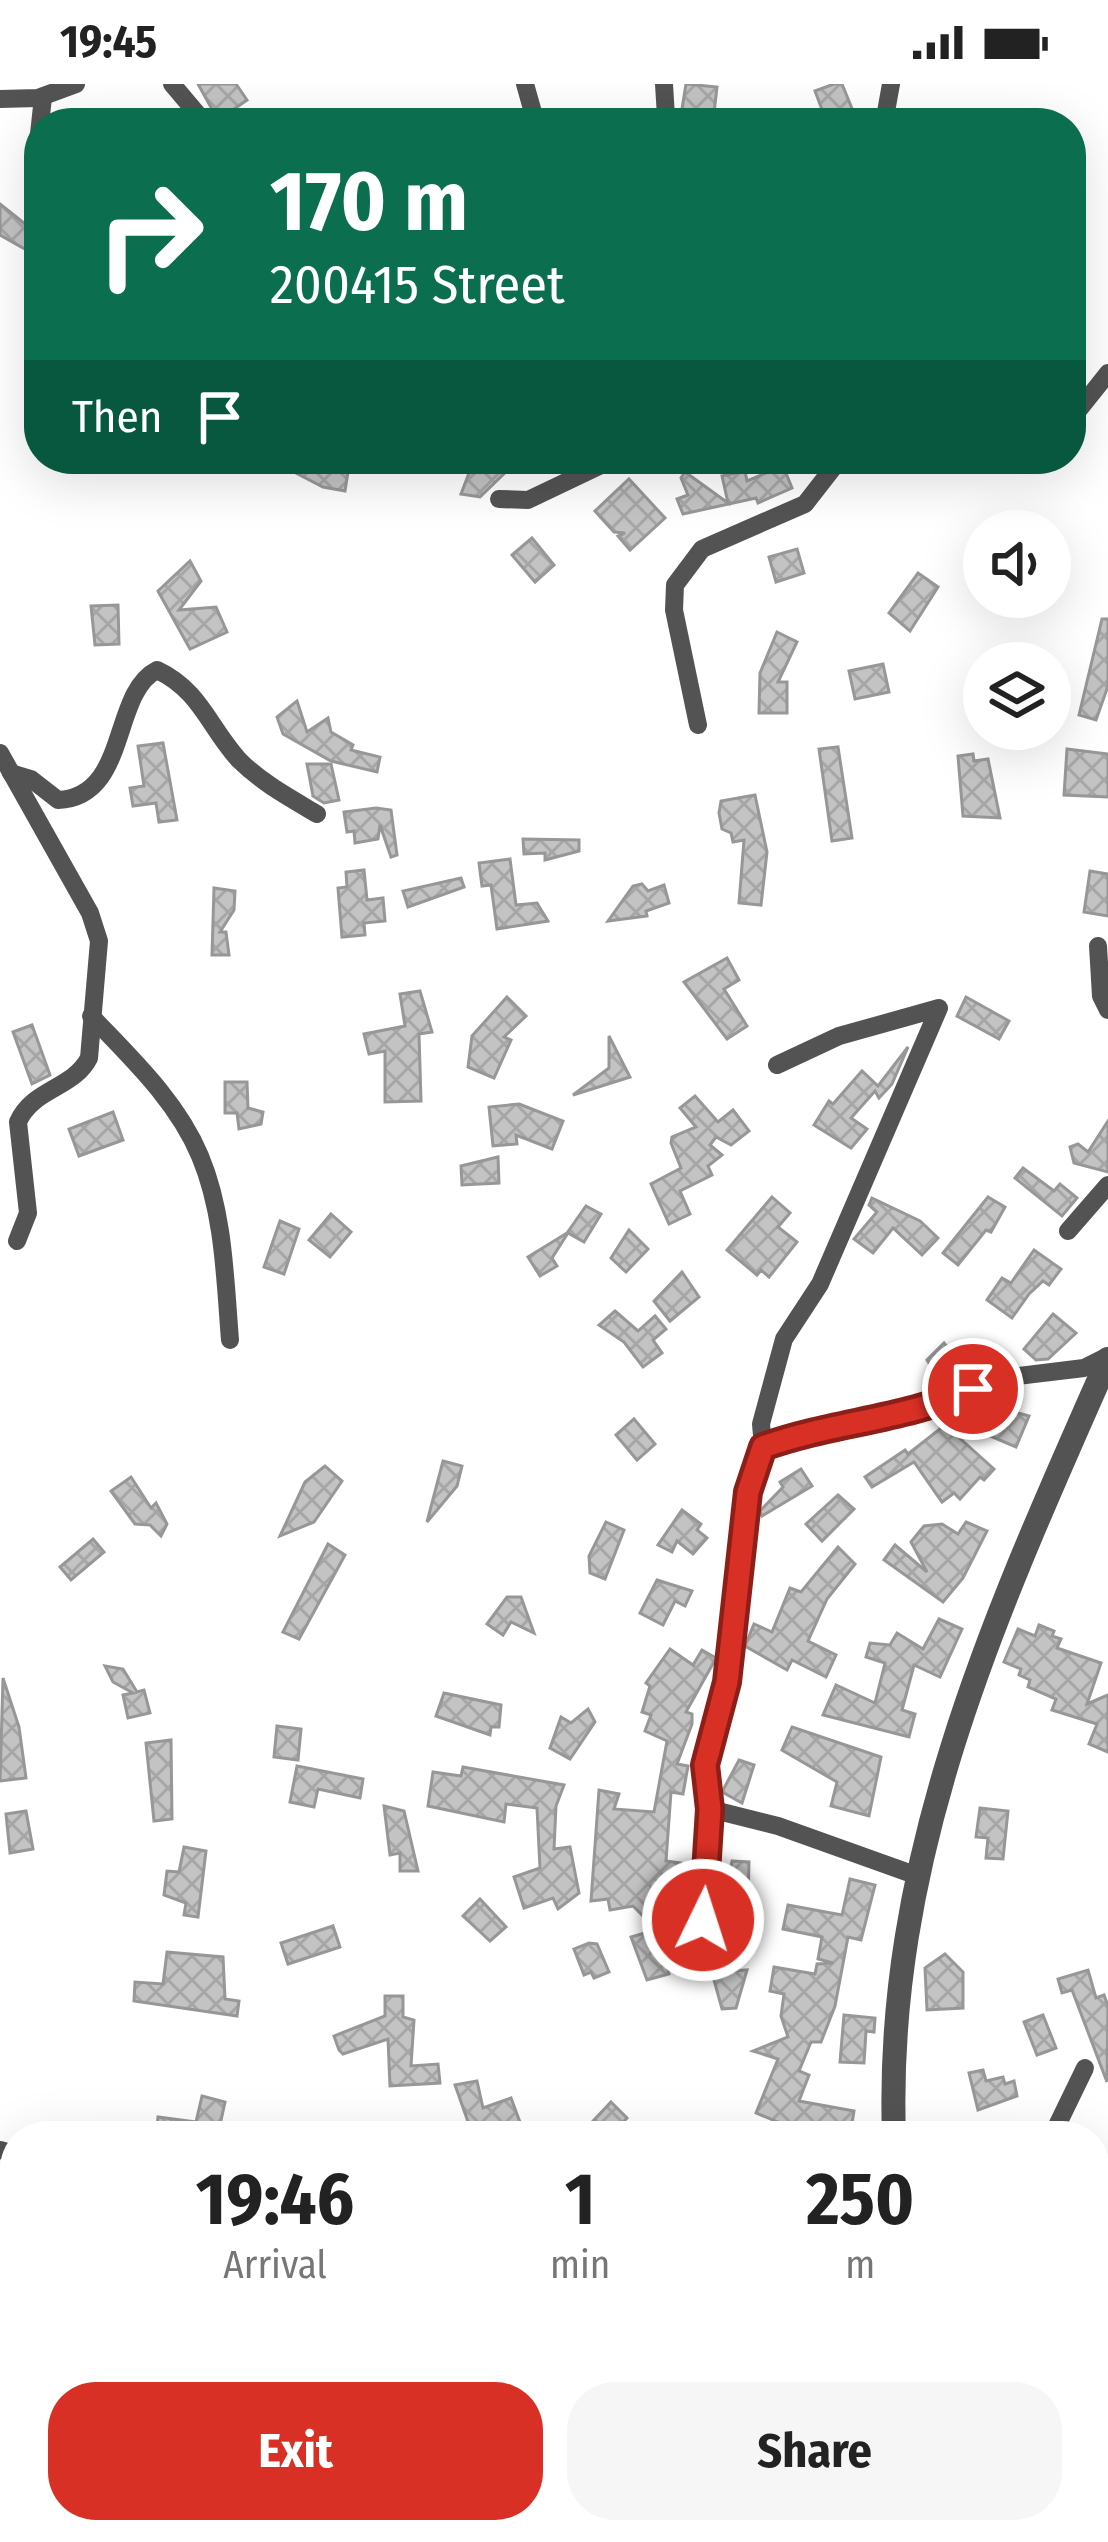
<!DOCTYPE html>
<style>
body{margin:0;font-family:"Fira Sans Condensed",sans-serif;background:#f6f6f6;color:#222;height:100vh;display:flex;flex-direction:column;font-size:45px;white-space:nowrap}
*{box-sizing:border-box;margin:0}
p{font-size:39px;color:#767676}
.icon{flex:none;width:66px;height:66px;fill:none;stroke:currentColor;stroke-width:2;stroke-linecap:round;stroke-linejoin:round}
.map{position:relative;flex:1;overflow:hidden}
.sheet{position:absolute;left:0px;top:2037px;width:1110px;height:423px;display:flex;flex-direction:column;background:#fff;border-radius:48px 48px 0 0;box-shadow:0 12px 48px #0002}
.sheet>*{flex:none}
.guide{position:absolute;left:24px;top:24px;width:1062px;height:366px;border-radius:48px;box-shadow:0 12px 48px #0002;background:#0b6e4f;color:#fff;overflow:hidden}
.tools{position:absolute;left:963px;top:426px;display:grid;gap:24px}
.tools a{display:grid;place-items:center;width:108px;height:108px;border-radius:50%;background:#fff;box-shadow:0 12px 48px #0002;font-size:60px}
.pin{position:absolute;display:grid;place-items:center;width:102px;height:102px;color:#fff;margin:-51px;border:6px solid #fff;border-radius:50%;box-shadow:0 3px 12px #0007}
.me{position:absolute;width:132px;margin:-66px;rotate:4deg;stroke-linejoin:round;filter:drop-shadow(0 0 9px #0008)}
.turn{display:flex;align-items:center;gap:42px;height:252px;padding:0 48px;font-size:54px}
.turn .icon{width:156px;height:156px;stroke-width:2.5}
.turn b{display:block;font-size:84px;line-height:102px}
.then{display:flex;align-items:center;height:114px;padding:0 48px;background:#0003;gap:24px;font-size:45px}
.eta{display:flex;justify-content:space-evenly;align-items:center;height:204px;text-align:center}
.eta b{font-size:72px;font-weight:700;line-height:84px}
.cta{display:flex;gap:24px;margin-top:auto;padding:24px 48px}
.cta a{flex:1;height:138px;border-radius:48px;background:#d93025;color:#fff;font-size:48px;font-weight:700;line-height:138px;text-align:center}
.cta a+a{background:#f6f6f6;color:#222}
.status{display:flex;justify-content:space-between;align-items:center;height:84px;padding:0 60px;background:#fff;direction:ltr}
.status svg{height:33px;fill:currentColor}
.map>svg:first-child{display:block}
.building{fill:url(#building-cross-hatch);stroke:#979797;stroke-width:3}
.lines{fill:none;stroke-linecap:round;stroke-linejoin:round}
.minor{stroke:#535353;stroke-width:18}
.tertiary{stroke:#535353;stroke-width:24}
.route-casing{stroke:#8d1f18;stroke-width:30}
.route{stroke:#d93025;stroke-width:21}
</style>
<div class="status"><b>19:45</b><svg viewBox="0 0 49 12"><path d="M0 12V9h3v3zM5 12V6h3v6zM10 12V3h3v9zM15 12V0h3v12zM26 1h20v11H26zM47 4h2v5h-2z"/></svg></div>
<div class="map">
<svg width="1108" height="2458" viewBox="0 0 1108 2458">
<defs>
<pattern id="building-cross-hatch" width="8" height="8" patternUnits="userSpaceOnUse" patternTransform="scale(3)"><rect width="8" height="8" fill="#c3c3c3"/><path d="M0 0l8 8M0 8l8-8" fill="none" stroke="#a6a6a6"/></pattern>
</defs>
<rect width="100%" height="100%" fill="#fff"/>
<g class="building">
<path d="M198,0H236L247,16L218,36Z"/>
<path d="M686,0L717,3L714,29L682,25Z"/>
<path d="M834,0H842L855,32L827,39L815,7Z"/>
<path d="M0,120L39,151V173L0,151Z"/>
<path d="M269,375H350L345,407L323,403Z"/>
<path d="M462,375H501L509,385L480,413L461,410L469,389Z"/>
<path d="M783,382L792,404L758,419L756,414L683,430L677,415L688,411L681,394L685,388L728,419L722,392L745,387L747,397Z"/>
<path d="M629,395L665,434L630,466L618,452L625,449L614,448L595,427Z"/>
<path d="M532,454L554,481L535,498L512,471Z"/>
<path d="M797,465L804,489L776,498L769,473Z"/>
<path d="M190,477L201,497L179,526L216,523L227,548L190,565L158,507Z"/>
<path d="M918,489L938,503L910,547L889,529Z"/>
<path d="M118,521L119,560L95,561L91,522Z"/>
<path d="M1102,535H1108V602L1096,636L1079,631Z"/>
<path d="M777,548L797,558L778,598H787V629H759L760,589Z"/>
<path d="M883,580L889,608L855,615L849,587Z"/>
<path d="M297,617L307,648L328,634L331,648L353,661L351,666L380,673L377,688L331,677L283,650L277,633Z"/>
<path d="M163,659L177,736L159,738L156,719L133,722L130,704L144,702L138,662Z"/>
<path d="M838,663L852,754L832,757L819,665Z"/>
<path d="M1067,665L1108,670V713L1064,711Z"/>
<path d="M973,670L974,677L988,675L1000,734L963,732L958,672Z"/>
<path d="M307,680H331L339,716L324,719L313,712Z"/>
<path d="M755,711L767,768L761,821L739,819L744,756L733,758L731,749L722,745L719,729L721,717Z"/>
<path d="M376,724L391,726L397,771L391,773L380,741L378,755L355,759L354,747L347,748L344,728Z"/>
<path d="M523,755L579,756V767L545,776V769L524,770Z"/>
<path d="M510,775L516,821L537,819L548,837L497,845L491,801L482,802L479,779Z"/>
<path d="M364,786L367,816L383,814L385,837L364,839L365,851L342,853L338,804L347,803L346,788Z"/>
<path d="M1090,787L1108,790V832L1084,828Z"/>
<path d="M461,794L464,803L408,823L403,807Z"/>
<path d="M642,800L648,807L664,801L669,819L646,827L647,832L608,837L633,802Z"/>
<path d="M214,804L235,807L234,826L220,848H226L229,871H212Z"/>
<path d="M727,874L739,896L724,905L747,942L727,955L684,898Z"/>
<path d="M420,907L432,948L419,950L421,1017L385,1018V967L369,970L364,950L405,942L400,910Z"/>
<path d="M507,913L526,932L504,953L511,956L494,994L468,983L472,952Z"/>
<path d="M966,913L1009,937L999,955L957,932Z"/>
<path d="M32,941L50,991L32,1000L13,948Z"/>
<path d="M609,952L630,993L573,1011L609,984Z"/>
<path d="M908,963L892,1000L879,1014L875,1007L851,1034L867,1045L851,1064L814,1041L829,1017L833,1020L862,987L878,1002Z"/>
<path d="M225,998H247L248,1024L263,1028L261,1040L239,1045L237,1029H225Z"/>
<path d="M695,1012L718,1038L733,1026L749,1047L731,1061L716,1053L710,1061L722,1071L708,1082L712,1091L680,1107L690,1130L669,1140L651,1100L681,1084L671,1059L672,1053L696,1043L680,1024Z"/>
<path d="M519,1020L563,1037L552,1065L516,1051L517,1060L493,1062L489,1023Z"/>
<path d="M113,1028L123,1056L79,1072L69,1045Z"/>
<path d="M1108,1037V1088L1074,1079L1070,1063L1078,1060L1088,1068Z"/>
<path d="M498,1073L499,1099L462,1101L461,1082Z"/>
<path d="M1023,1084L1054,1107L1060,1100L1077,1114L1062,1132L1015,1094Z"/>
<path d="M772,1113L790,1129L778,1143L797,1158L769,1193L761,1186L757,1191L727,1166Z"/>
<path d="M988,1113L1005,1123L991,1148L986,1146L958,1181L943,1169Z"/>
<path d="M872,1114L920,1137L938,1154L922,1171L893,1144L873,1169L854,1155L877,1128L869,1121Z"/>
<path d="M586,1122L601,1130L584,1158L568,1149L552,1174L557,1182L540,1192L528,1173L567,1149Z"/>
<path d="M331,1130L351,1148L330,1173L309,1156Z"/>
<path d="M280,1137L299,1145L284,1190L264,1183Z"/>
<path d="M629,1146L648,1165L626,1188L611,1174Z"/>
<path d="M1034,1166L1061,1185L1049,1201L1043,1197L1029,1210L1012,1234L987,1216L1002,1194L1011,1199Z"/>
<path d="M682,1188L699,1213L670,1237L654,1217Z"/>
<path d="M615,1227L638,1247L655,1232L666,1245L653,1256L662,1269L643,1283L624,1258L599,1241Z"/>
<path d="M1053,1230L1076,1249L1048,1275L1036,1276L1024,1265Z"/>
<path d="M944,1259L948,1264L953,1261L968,1286L943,1301L927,1276Z"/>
<path d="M1004,1325L1029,1332L1016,1363L983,1349L993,1326Z"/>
<path d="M634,1335L655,1360L637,1376L616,1351Z"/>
<path d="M945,1341L994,1385L984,1396L980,1393L960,1415L954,1409L942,1418L914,1378L872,1403L865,1393L905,1366L908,1370Z"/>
<path d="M443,1377L462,1382L457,1402L427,1438Z"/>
<path d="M325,1382L342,1397L314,1438L280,1452L305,1398Z"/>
<path d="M801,1385L812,1402L762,1432L760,1427L783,1403L780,1398Z"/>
<path d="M131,1393L151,1424L156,1419L167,1440L161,1452L150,1441L135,1440L111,1407Z"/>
<path d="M838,1411L854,1425L822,1457L806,1440Z"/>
<path d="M682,1426L701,1440L697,1446L707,1454L693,1470L677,1457L672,1468L658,1461Z"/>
<path d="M606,1438L624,1446L605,1495L590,1489L589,1472Z"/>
<path d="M966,1438L987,1447L963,1494L943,1518L884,1476L895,1461L927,1488L911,1458L924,1442L942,1440L958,1450Z"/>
<path d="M93,1455L104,1468L71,1496L60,1483Z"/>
<path d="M328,1460L345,1471L299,1555L283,1548Z"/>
<path d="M838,1463L855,1480L827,1515L808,1557L836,1571L826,1593L792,1576L787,1586L745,1562L754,1540L772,1548L790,1504L801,1508Z"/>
<path d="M657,1496L692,1507L685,1522L675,1517L663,1541L640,1529Z"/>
<path d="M507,1513H521L534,1549L511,1538L503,1551L487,1540Z"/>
<path d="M939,1535L962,1545L940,1593L914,1581L902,1626L915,1630L909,1653L823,1631L836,1601L875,1619L885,1579L866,1573L870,1559L890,1561L897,1549L923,1565Z"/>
<path d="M1039,1541L1054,1547L1052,1552L1061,1555L1057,1564L1101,1579L1087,1620L1108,1611V1668L1089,1660L1097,1640L1052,1626L1056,1615L1028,1603L1030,1596L1019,1591L1021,1585L1004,1578L1018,1545L1035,1552Z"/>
<path d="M670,1565L693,1581L702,1566L716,1574L686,1628L692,1630V1640L677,1680L688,1682L683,1710L671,1708L666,1777L681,1779V1796L657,1797L674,1822L668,1829L643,1832L633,1822L610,1826L608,1815L591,1817L599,1706L619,1710L614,1725L654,1728L667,1657L645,1647L651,1631L642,1628L650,1602L646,1599Z"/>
<path d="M105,1582L123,1585L137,1608L144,1606L150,1629L128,1634L123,1611L133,1609L113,1598Z"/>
<path d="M3,1594L19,1643L26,1694L0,1697Z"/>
<path d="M444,1609L501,1621L499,1643H491L490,1651L436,1632Z"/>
<path d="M588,1625L595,1638L570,1675L550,1664L561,1633L571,1639Z"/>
<path d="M277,1642L301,1645L298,1676L274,1673Z"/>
<path d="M792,1643L881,1673L869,1732L831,1722L837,1698L782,1666Z"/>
<path d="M171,1656L172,1735L154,1737L146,1659Z"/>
<path d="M739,1676L754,1681L742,1719L722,1708Z"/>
<path d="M297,1682L363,1695L360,1714L318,1705L314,1723L290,1718Z"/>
<path d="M463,1683L564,1701L556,1722L554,1765L570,1763L579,1809L558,1825L553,1814L524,1824L514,1793L540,1784L537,1724L506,1720L504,1738L428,1722L433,1688L461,1692Z"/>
<path d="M384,1722L404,1727L418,1787H400V1769L390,1771Z"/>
<path d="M980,1724L1008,1727L1003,1775L986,1774L988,1754L976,1753Z"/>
<path d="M26,1727L33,1765L10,1769L6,1730Z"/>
<path d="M184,1763L206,1767L198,1833L184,1831L186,1819L164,1811L167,1787L179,1788Z"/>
<path d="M732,1777L749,1778L747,1858L708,1849L722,1838Z"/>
<path d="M850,1795L875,1801L861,1856L848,1853L835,1922L821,1958H811L799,1987L809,1991L799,2017L854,2027L850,2052H781L785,2041L756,2029L778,1975L753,1967L788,1953L781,1932L784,1910L770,1907L774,1883L815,1890L817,1880L833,1879L818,1875L822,1853L783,1845L788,1821L842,1831Z"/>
<path d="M480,1815L506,1843L490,1857L463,1832Z"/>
<path d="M333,1842L340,1863L288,1880L281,1859Z"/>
<path d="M659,1845L669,1890L647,1896L631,1853Z"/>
<path d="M589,1859L597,1860L609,1888L594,1894L591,1888L584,1891L574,1865Z"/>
<path d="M167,1868L223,1873L225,1915L239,1917L237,1932L134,1917L135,1898L163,1900Z"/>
<path d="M945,1870L963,1888V1924L927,1926L925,1884Z"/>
<path d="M747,1886L736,1924L722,1925L714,1896L702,1889Z"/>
<path d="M1088,1886L1096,1914L1104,1911L1108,1922L1107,1998L1072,1906L1062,1909L1058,1895Z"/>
<path d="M385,1912H403V1933L414,1936L411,1982L438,1980L440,1999L390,2002L388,1955L343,1970L339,1966L334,1952L385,1932Z"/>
<path d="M844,1931L875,1934L874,1948L866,1947L864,1979L840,1978Z"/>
<path d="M1043,1931L1056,1964L1037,1971L1024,1938Z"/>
<path d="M983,1986L986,1997L1003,1993L1005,2000L1014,1997L1017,2012L978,2026L969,1989Z"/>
<path d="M477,1997L483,2024L511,2014L521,2041L473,2052L455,2001Z"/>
<path d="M202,2012L225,2018L220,2041L233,2042V2052H156L158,2033L196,2038Z"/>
<path d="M611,2018L627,2034L610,2052H579Z"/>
</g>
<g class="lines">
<g class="minor">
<path d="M172,0L205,39"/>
<path d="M525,0L536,39"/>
<path d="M664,0L666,33"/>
<path d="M0,15L38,14L76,0"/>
<path d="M884,39L891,0"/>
<path d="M39,50L43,13"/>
<path d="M1077,328L1108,289"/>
<path d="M499,415L528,416L614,375"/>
<path d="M698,641L674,526L675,501L702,465L805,420L840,375"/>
<path d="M0,669L90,829L99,857L89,974C73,1005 33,1004 18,1038L28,1129L17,1157"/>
<path d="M11,689L31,695L58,716C129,713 111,609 157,586C200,606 209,643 239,676C262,699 290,714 317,730"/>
<path d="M1098,862L1101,912L1108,926"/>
<path d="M91,932C131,974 177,1017 200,1072C224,1129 225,1195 230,1256"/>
<path d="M1068,1147L1108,1101"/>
<path d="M763,1363L761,1340L784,1255L820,1200L939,924L839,952L777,981"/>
<path d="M710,1725L778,1742L915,1791"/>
<path d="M703,1836L710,1725L705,1681L727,1598L748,1408L763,1363L922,1324L993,1295L1084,1284L1108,1272"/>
<path d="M1052,2052L1085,1984"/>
<path d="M0,2066L15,2070"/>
<path d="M1095,2149L1108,2160"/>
<path d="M1095,2372L1108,2371"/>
<path d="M1092,2445L1099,2458"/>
<path d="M60,2458L64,2445"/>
</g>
<g class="tertiary">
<path d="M894,2052C884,1772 997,1526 1108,1275"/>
<path d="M0,2280L15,2301"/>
<path d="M910,2445L913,2458"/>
<path d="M404,2458L422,2445"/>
</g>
</g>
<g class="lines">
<g class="route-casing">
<path id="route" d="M703,1836L710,1725L705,1681L727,1598L748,1408L763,1363C832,1338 905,1336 973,1305"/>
</g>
<use href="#route" class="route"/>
</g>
</svg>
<div class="tools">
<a><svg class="icon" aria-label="sound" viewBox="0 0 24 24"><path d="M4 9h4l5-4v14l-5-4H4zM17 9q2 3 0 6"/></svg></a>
<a><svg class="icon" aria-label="layers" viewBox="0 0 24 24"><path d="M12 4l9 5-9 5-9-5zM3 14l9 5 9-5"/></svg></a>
</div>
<div class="pin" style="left:973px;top:1305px;background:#d93025"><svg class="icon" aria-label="arrive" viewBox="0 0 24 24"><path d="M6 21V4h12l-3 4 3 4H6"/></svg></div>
<svg class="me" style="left:703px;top:1836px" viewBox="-20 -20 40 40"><circle r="17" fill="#d93025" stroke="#fff" stroke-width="3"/><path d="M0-11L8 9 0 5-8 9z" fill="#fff"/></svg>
<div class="guide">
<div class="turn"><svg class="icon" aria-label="right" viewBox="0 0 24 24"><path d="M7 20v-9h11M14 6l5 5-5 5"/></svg><div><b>170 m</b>200415 Street</div></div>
<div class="then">Then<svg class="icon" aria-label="arrive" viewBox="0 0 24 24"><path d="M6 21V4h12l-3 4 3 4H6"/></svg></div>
</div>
<section class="sheet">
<div class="eta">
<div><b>19:46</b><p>Arrival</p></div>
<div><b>1</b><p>min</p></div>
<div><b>250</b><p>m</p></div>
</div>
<div class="cta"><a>Exit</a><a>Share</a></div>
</section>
</div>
